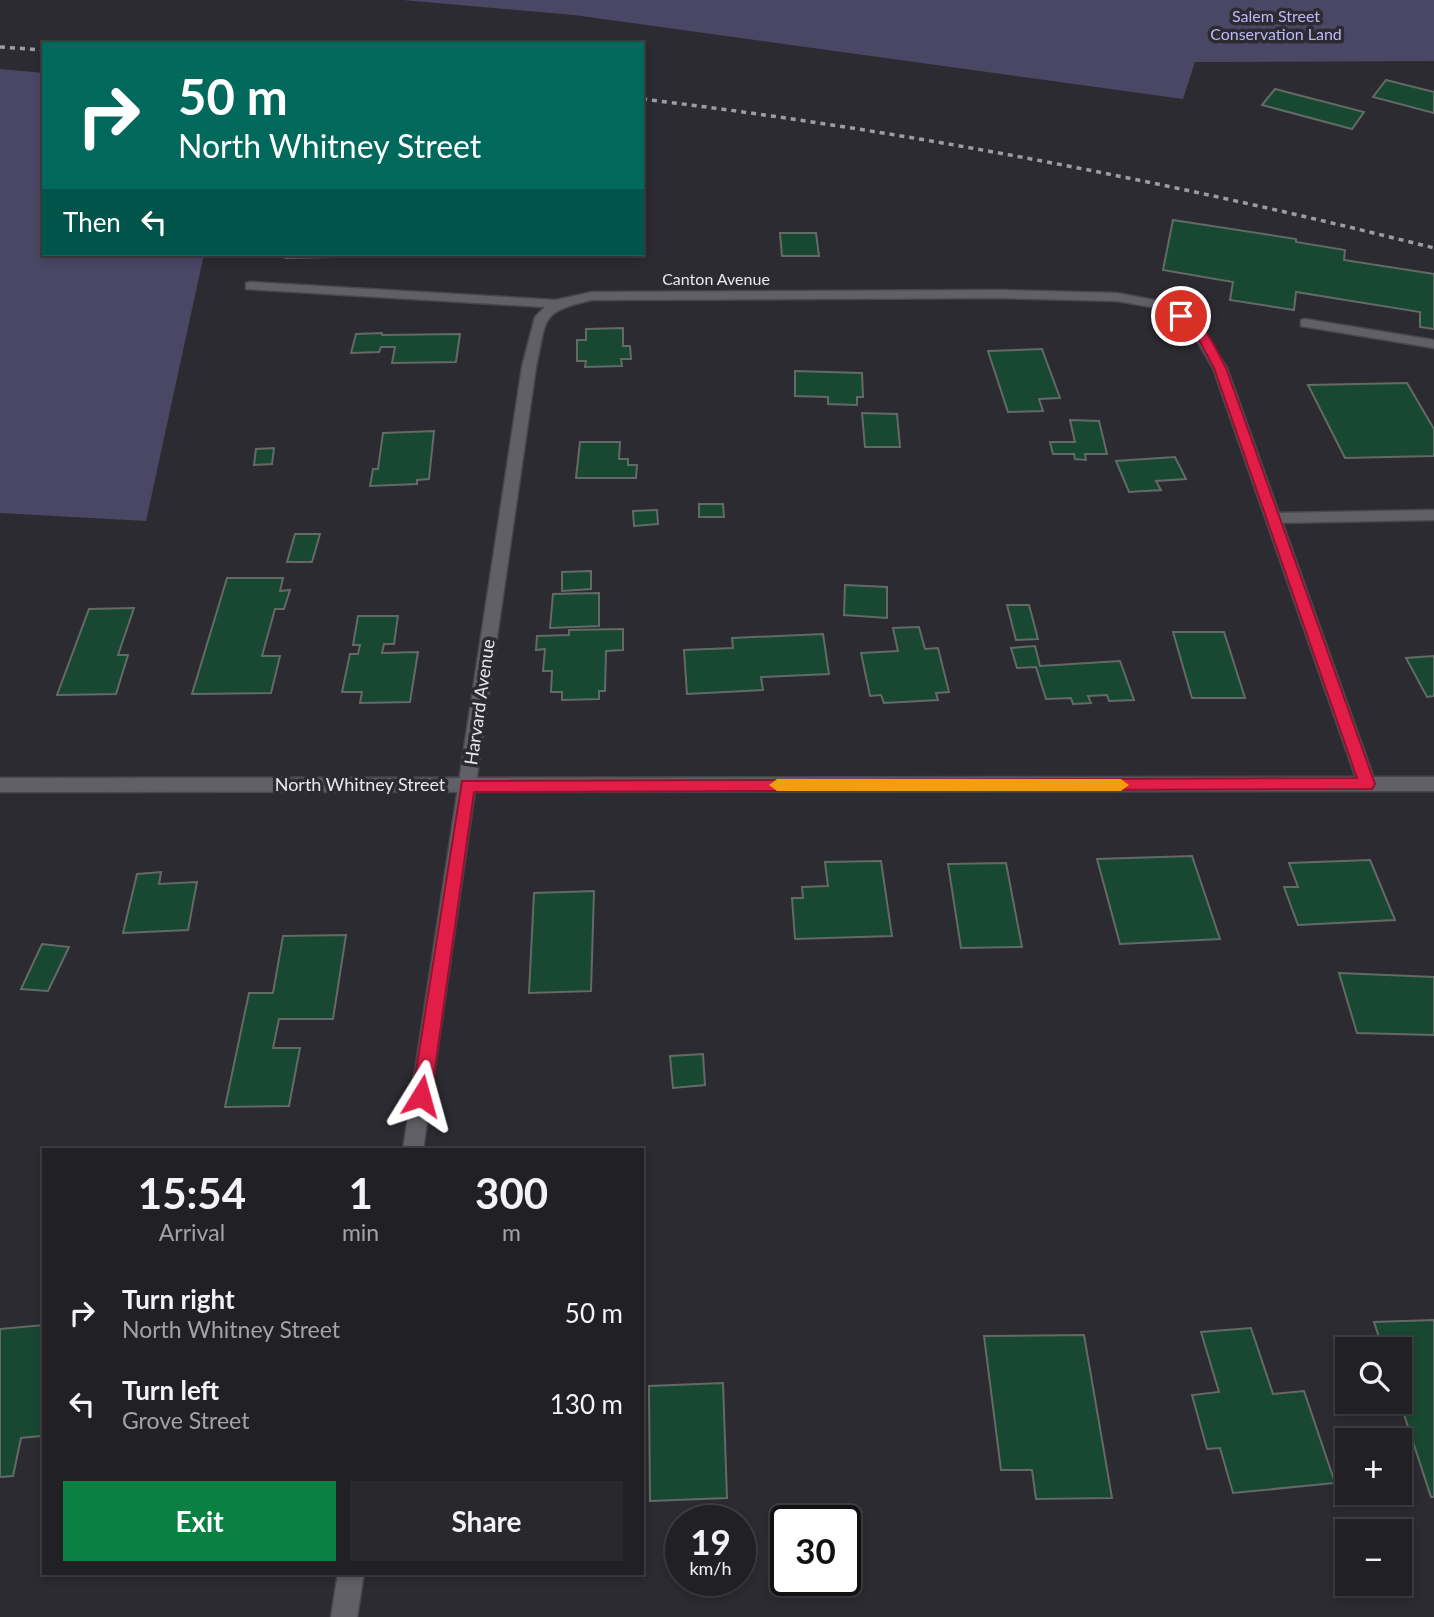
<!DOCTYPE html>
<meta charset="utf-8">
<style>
body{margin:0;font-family:Lato,sans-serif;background:#29282d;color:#f1f3f6;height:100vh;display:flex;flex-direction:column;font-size:26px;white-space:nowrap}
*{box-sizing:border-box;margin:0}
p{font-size:23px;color:#a2a3a7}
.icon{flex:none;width:38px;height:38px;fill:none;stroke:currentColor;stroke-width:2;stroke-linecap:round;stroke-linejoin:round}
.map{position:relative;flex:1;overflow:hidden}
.drawer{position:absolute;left:42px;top:1148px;width:602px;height:427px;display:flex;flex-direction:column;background:#212025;border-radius:0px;box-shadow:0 4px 10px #0003,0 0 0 2px #3e3e42}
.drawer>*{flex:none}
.guide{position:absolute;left:42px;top:42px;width:602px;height:214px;border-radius:0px;box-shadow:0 4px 10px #0003,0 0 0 2px #3e3e42;background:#00695c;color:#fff;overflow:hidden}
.controls{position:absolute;left:1335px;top:1337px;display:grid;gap:14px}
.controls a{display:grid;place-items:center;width:77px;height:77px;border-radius:0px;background:#212025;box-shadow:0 4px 10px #0003,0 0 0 2px #3e3e42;font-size:35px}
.speed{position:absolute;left:665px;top:1505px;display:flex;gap:14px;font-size:35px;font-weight:700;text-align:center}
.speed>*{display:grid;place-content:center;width:91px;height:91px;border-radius:50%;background:#212025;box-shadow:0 4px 10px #0003,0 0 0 2px #3e3e42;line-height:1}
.speed small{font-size:18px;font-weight:400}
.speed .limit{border:4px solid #111;border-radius:10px;background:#fff;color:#111}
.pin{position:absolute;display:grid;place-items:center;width:60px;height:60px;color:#fff;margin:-30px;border:4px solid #fff;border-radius:50%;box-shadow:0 2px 7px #0007}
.me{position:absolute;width:77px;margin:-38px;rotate:8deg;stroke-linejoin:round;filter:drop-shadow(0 0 5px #0008)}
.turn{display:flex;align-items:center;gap:24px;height:147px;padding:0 21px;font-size:32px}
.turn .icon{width:91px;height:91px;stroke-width:2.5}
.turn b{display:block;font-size:49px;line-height:60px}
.then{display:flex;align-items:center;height:66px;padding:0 21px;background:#0003;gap:14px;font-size:26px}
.eta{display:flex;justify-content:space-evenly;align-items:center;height:119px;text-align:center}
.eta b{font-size:42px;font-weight:700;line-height:49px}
.action{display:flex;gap:14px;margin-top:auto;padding:14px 21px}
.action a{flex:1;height:80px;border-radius:0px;background:#0b8043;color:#fff;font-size:28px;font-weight:700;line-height:80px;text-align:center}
.action a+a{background:#29282d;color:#f1f3f6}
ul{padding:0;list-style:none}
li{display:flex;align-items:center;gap:21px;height:91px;padding:0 21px}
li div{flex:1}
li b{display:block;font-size:26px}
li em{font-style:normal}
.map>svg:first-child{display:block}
.green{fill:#4a4764}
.building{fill:#184732;stroke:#636a66;stroke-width:2}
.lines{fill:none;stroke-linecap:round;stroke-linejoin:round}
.service-casing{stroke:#47474c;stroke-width:3}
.minor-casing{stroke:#47474c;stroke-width:3}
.tertiary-casing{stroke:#47474c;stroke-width:3}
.service{fill:#616067;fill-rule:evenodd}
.minor{fill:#616067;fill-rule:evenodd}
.tertiary{fill:#616067;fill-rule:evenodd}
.rail{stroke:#9d9ca1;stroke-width:3.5;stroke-dasharray:5 5;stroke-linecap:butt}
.route{fill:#e11d48;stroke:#92132f;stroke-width:2}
.slow{fill:#f59e0b}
.labels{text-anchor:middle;stroke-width:7;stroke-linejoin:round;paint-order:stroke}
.far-park-label{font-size:16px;fill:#bfb9fb;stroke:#2c2b31}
.far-street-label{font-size:16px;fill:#e8e8ec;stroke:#2c2b31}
.street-label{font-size:18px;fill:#e8e8ec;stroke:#2c2b31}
</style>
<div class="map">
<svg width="1434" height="1617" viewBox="0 0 1434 1617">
<rect width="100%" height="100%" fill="#2c2b31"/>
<g class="green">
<path d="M403,0H1434V61L1195,62L1183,99L574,15Z"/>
<path d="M0,69L44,73V254H204L146,521L0,513Z"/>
</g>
<g class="building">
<path d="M1386,80L1434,92V113L1373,97Z"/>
<path d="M1275,89L1364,112L1352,129L1262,105Z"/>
<path d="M1173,220L1296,239V242L1345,250L1344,260L1434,274V329L1420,327V312L1296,292L1294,310L1230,300L1233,282L1163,270Z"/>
<path d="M780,233H816L819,256H782Z"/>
<path d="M288,254H336L335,257L286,258Z"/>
<path d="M421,254H483L482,257H420Z"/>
<path d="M623,328V346H630L631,359H621L622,366L585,367L586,361H577V340H586V329Z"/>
<path d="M382,333V335L460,334L456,362L392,363L395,347H381L379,352L351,353L356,334Z"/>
<path d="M1042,349L1060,398L1039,399L1043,411L1008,412L988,351Z"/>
<path d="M795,371L862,373L863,397H857V405L828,404V397L795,396Z"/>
<path d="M1407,383L1434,429V456L1345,458L1308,385Z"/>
<path d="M862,413L897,414L900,447H865Z"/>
<path d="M1070,420L1099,421L1107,454H1085L1086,460L1075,459L1074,454H1053L1050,442H1075Z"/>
<path d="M434,431L429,479L417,480V484L370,486L373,469H378L383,433Z"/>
<path d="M580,442H620L619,459H628V465H637L636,478H576Z"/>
<path d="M274,448L272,464L254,465L256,449Z"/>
<path d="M1175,457L1186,479L1156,481L1161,490L1129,492L1116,461Z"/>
<path d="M699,504H723L724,517H699Z"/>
<path d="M657,510L658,524L634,526L633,511Z"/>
<path d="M295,534H320L312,562H287Z"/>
<path d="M591,571V589L562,591V572Z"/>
<path d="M227,578H283L280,591L290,590L284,609H275L262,656H280L271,693L192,694Z"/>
<path d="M845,585L887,587V618L844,615Z"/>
<path d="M599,593V626L550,628L553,594Z"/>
<path d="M1007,605H1029L1038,639L1016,640Z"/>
<path d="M134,608L118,655H128L116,694L57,695L89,609Z"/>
<path d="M358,616H398L394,644H384L382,653L418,652L410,702L360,703L362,692H342L350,654H358L360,645H353Z"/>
<path d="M919,627L925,649L938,648L949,692L936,693L938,700L884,703L881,695L870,696L861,653L898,651L893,628Z"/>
<path d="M623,629V650L606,651L605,691H599V699L562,700V692H551L552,671H543L545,649L536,650L537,636L569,635V630Z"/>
<path d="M1173,632H1224L1245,698H1192Z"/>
<path d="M823,634L829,674L761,677L763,690L687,694L684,650L733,648L732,638Z"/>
<path d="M1035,646L1040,666L1120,661L1134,700L1109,701L1107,695L1088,696L1091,703L1073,704L1071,698L1046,699L1036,667L1017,668L1011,648Z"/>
<path d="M1434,656V696L1427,697L1406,658Z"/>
<path d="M1192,856L1220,939L1120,944L1097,859Z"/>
<path d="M1370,860L1395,920L1298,925L1284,887H1298L1289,863Z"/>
<path d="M881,861L892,936L795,939L792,898H803L802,887L828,886L825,862Z"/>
<path d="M1006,863L1022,947L961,948L948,864Z"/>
<path d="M161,872L159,884L197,882L188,930L123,933L137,874Z"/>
<path d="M594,891L591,991L529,993L534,893Z"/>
<path d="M346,935L333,1019H279L273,1048H300L289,1106L225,1107L249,993H273L283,936Z"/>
<path d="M42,944L69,947L48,991L21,989Z"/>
<path d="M1339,973L1434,977V1035L1357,1033Z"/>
<path d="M703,1054L705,1085L673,1088L670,1056Z"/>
<path d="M1434,1320V1497H1431L1400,1402V1349H1383L1374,1322Z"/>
<path d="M44,1325V1423L41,1436L21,1438L13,1476L0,1477V1329Z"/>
<path d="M1251,1328L1273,1394L1304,1391L1335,1483L1233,1493L1220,1448L1207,1449L1192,1395L1219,1392L1201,1332Z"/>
<path d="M1084,1335L1112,1498L1036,1499L1032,1470H1001L984,1336Z"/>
<path d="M723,1383L727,1498L650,1501L649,1386Z"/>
</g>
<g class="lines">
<g class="service-casing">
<g id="service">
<path d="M1305,319L1434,340V348L1301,326V320Z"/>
<path d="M1434,510V520L1275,523L1268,518L1275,513Z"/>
</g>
</g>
<g class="minor-casing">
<g id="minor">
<path d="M250,282L556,300L592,292L1001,290L1117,293L1159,301L1197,321L1227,368L1376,784L1373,789H1361L1358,784L1213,368L1189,327L1152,307L1117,301L1001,298L592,300C539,312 547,318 536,367L423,1150H403L522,367L535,317L545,307L246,289V283Z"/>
<path d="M338,1573H364L357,1617H331Z"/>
</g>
</g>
<g class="tertiary-casing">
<path id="tertiary" d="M1434,777V791L0,792V778Z"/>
</g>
<use href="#service" class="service"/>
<use href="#minor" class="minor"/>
<use href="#tertiary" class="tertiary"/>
<g class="rail">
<path d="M0,47L44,50"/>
<path d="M642,99C910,131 1173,182 1434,248"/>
</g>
</g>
<path class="route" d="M1177,313C1201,311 1216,350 1226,368L1375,784L1372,789L474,792L431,1096L428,1102L421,1105L415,1102L412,1096L462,781L1357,778L1214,368L1198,338L1177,318Z"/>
<path class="slow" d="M777,779H1121L1129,785L1121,791H777L769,785Z"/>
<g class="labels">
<g class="far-park-label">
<text x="1276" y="22">Salem Street<tspan x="1276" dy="18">Conservation Land</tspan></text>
</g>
<g class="far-street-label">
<text x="716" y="285">Canton Avenue</text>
</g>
<g class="street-label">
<text transform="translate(480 702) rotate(-82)" y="6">Harvard Avenue</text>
<text x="360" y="791">North Whitney Street</text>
</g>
</g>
</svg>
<div class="controls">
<a><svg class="icon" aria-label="search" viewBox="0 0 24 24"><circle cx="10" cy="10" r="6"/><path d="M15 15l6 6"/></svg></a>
<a>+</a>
<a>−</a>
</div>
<div class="speed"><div>19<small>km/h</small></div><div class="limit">30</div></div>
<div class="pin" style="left:1181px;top:316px;background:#d93025"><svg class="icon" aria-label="arrive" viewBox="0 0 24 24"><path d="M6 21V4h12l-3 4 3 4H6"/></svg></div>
<svg class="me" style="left:421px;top:1096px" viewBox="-20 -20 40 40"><path d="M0-17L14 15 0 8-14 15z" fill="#e11d48" stroke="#fff" stroke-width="4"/></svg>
<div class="guide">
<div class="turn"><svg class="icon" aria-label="right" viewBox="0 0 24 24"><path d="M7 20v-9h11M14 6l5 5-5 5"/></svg><div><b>50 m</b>North Whitney Street</div></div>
<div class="then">Then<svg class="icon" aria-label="left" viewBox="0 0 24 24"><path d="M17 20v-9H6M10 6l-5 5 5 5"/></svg></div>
</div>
<section class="drawer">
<div class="eta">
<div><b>15:54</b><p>Arrival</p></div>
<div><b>1</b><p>min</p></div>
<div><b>300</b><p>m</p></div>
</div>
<ul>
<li><svg class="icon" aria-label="right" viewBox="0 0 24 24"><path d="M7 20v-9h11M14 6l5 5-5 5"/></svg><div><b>Turn right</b><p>North Whitney Street</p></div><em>50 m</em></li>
<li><svg class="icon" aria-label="left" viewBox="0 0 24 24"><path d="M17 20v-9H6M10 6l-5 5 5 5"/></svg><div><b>Turn left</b><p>Grove Street</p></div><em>130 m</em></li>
</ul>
<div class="action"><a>Exit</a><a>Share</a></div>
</section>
</div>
